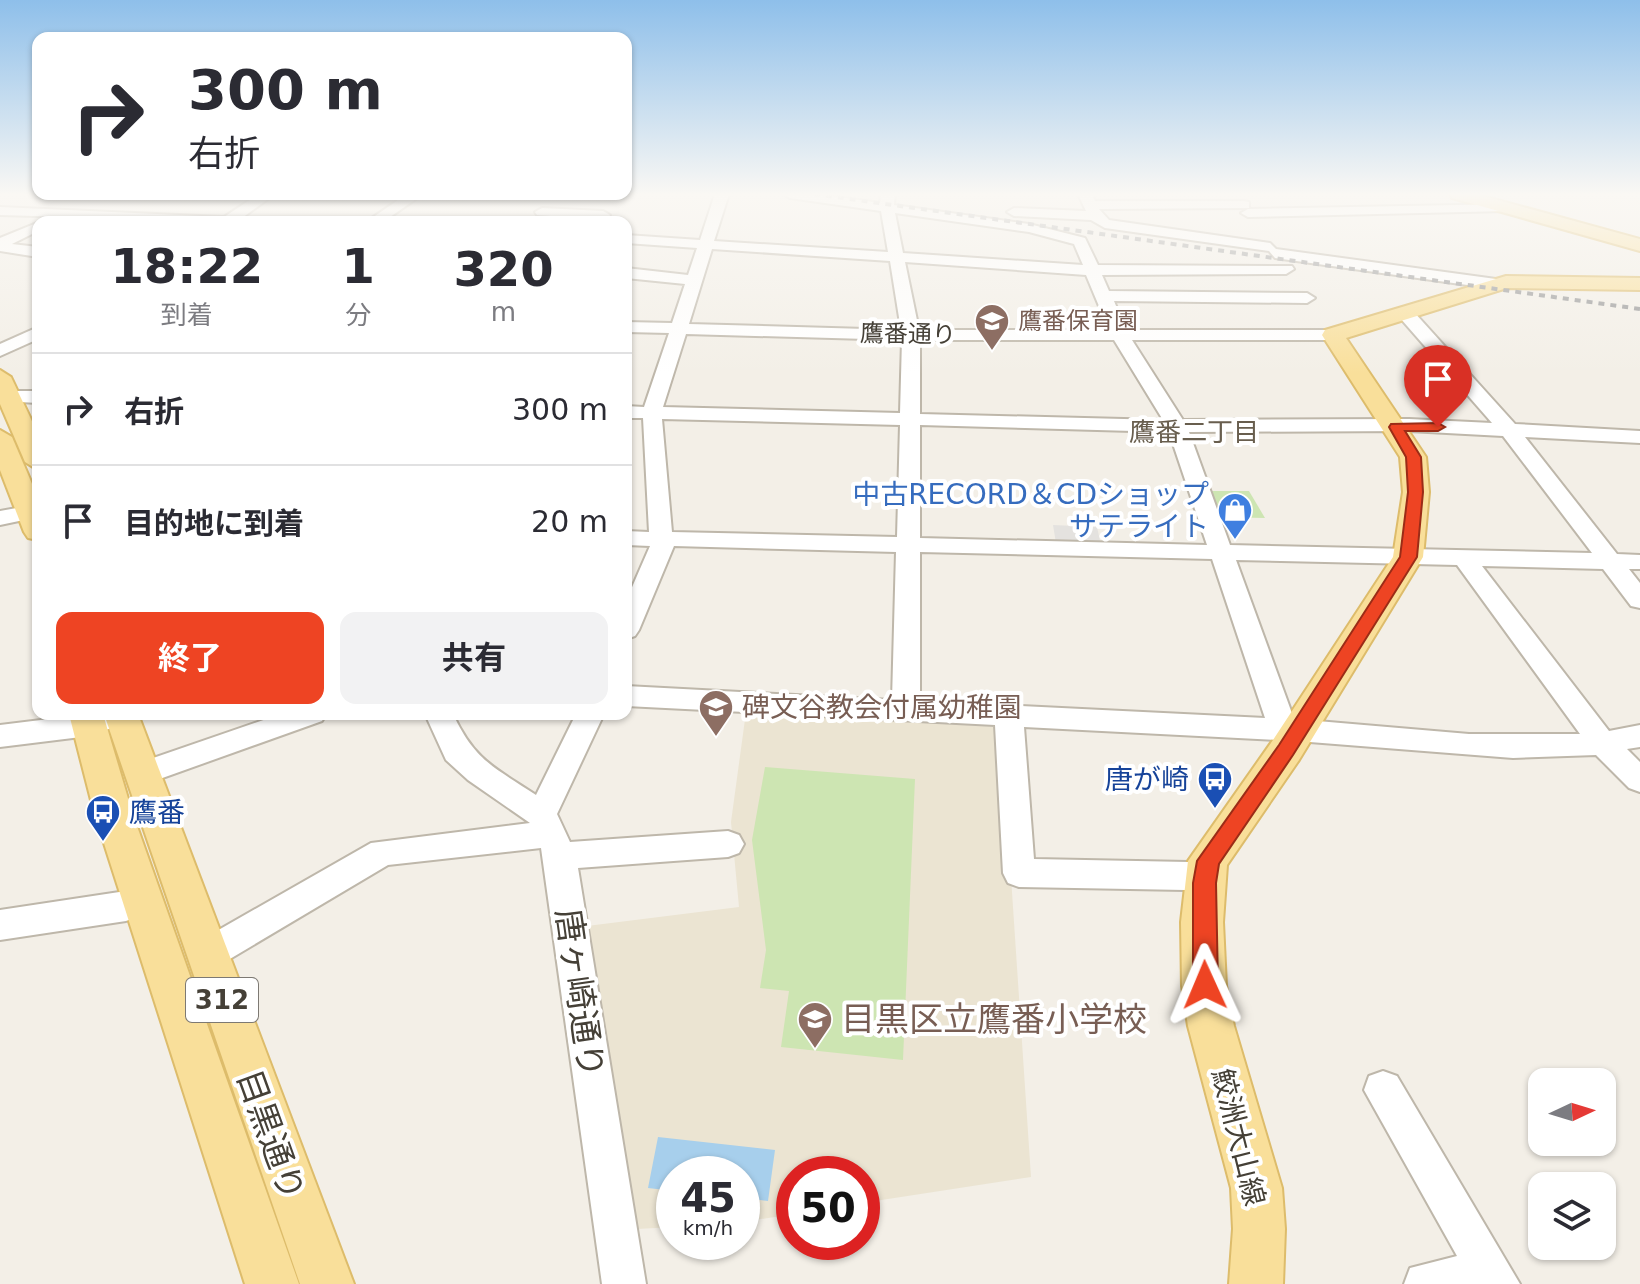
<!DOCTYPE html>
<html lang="ja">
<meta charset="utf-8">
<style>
body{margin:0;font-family:"DejaVu Sans","Noto Sans JP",sans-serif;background:#f2f2f3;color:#2b2b33;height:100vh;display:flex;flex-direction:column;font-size:30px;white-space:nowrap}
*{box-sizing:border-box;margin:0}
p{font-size:26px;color:#7c7c81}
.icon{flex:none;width:44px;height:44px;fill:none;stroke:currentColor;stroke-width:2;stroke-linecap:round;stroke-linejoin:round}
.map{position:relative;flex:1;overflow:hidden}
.panel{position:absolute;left:32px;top:216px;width:600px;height:504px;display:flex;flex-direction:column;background:#fff;border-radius:16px;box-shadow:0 2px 6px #0004}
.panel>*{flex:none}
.guide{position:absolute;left:32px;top:32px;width:600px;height:168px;border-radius:16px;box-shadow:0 2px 6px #0004;background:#fff;color:#2b2b33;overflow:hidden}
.needle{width:52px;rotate:86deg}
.tools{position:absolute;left:1528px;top:1068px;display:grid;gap:16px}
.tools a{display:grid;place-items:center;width:88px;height:88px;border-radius:16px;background:#fff;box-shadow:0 2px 6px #0004;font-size:40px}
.speed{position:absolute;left:656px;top:1156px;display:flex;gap:16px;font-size:40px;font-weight:700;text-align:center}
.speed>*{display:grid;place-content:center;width:104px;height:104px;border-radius:50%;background:#fff;box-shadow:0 2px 6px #0004;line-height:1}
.speed small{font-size:20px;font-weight:400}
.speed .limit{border:12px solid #d22;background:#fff;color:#111}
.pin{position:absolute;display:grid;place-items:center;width:68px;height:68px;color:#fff;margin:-82px -34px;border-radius:50% 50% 50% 0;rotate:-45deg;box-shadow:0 0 8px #0007}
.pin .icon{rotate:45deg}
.me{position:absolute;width:88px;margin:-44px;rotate:359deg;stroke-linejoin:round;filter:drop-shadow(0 0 6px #0008)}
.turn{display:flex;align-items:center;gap:28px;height:168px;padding:0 24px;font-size:36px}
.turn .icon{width:104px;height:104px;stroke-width:2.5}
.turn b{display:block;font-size:56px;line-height:68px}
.eta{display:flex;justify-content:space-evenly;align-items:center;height:136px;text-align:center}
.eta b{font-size:48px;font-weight:700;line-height:56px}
.button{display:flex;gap:16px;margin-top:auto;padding:16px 24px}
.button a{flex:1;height:92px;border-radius:16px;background:#ee4423;color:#fff;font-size:32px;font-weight:700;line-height:92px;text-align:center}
.button a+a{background:#f2f2f3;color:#2b2b33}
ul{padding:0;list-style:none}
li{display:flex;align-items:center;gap:24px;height:112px;padding:0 24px;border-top:2px solid #e1e1e2}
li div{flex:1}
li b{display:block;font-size:30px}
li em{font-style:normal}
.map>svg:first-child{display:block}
.education{fill:#ebe4d2}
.green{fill:#cde5b2}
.parking{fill:#e4e2df}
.water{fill:#a7cfec}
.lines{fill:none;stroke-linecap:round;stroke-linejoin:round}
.minor-casing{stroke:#beb7aa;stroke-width:4}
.major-casing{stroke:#ddbc6b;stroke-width:4}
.minor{fill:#fff;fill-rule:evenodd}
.major{fill:#f9df9a;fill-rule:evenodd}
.rail{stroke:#969696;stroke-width:4;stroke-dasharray:6 6;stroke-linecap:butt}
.route{fill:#ee4423;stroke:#9b2c17;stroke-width:2}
.labels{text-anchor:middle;stroke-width:8;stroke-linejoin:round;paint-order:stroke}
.far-education-label{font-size:24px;fill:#785e54;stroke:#fff;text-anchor:start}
.far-street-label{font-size:24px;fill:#454037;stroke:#fff}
.far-neighbourhood-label{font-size:26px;fill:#685e4e;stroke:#fff}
.shield{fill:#fff;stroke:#7d7973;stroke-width:2}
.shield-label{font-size:26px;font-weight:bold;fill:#454037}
.shop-label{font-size:28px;fill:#366cbe;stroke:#fff;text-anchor:end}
.education-label{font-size:28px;fill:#785e54;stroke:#fff;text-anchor:start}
.transit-label{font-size:28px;fill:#164399;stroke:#fff;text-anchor:end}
.street-label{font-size:28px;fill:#454037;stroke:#fff}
.near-street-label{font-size:34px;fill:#454037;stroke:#fff}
.near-education-label{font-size:34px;fill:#785e54;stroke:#fff;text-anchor:start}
</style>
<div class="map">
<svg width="1640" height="1284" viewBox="0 0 1640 1284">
<rect width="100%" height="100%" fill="#f3efe7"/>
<path class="education" d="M746,712L1001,727L1031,1177L862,1203V1174H794V1214L742,1222V1174H674V1227L637,1229L587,926L739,907L731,822Z"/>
<g class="green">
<path d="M1210,491H1249L1265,518L1215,517Z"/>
<path d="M765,767L915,779L903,1060L781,1047L789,991L760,988L766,950L752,840Z"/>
</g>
<path class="parking" d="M1053,525L1097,527L1101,545L1056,543Z"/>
<path class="water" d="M658,1137L775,1150L768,1201L742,1198V1174H674V1191L648,1188Z"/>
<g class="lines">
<g class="minor-casing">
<g id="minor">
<path d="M259,194H275L242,218L249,222L0,215V207L224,217Z"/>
<path d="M407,194H423L383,222H366Z"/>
<path d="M715,194H729L714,241L888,252L881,211L790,198L783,194H818L880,203L881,194H895L894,205L1029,224L1085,238L1098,265L1292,266L1294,269L1286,274L1102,275L1109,291L1307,293L1315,298L1307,303L1114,301L1126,330H1333L1342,335L1333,340H1132L1183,420L1409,419L1492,423L1401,319L1399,315L1407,310L1413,311L1515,424L1640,431V443L1525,437L1617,554L1640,555V569H1629L1640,583V608L1631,606L1603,569L1482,566L1609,731L1640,725V747L1627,749L1640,762V792L1629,788L1596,755L1513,758L1297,741L1024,727L1034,859L1188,862L1216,873L1220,883L1216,893L1204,897L1185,890L1019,887L1008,883L1003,873L995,725L626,706V686L892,700L896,552L674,546L639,630L635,636L626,639V601L650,546L626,545V531L649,532L643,418H626V406L644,407L669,333L626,332V322L672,323L685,284L626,278V268L688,275L697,248L626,243V235L700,240ZM895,213L1029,232L1074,244L1083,265L903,253ZM712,249L890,261L901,330L689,324ZM905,262L1086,275L1109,330H919ZM686,334L902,340L900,413L663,407ZM920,340H1114L1163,420L920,414ZM662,419L900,425L897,537L672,532ZM920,425L1169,432L1207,545L920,538ZM1409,431L1503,436L1592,553L1230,545L1189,432ZM920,552L1212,559L1265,718L920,701ZM1236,560L1457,565L1580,734H1469L1294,719Z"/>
<path d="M1078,194H1092L1095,201H1244L1249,202V208L1099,209L1109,220L1270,243L1276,249L1496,279L1504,284L1496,289L1275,258L1269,251L1105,228L1091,220L1014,216L1007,212L1014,208L1086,211Z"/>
<path d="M1511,204V210L1506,211L1248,217L1241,213L1248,209Z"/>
<path d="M542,208L603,211L610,215L607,222H593L594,219L537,215L535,212Z"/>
<path d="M39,222L38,231L12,244L38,247V257L0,251V238Z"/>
<path d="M38,327V339L0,356V344Z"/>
<path d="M8,391H38V403L1,401V393Z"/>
<path d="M33,505L38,507V517L0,525V511Z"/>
<path d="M90,714H135L131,721L89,736L0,747V725Z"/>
<path d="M281,714H326L322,721L140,786L130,782L125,774L130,766Z"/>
<path d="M425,714H453C475,761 494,767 536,795L576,714H604L557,814L570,842L728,831L739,835L744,844L739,853L728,857L578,868L646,1284H602L541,848L388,865L218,966L206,971L194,966L189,955L194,944L371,843L530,823L468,780L446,760Z"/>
<path d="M143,886L155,890L160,900L155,910L126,921L0,940V910L126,891Z"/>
<path d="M1383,1071L1397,1076L1520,1284H1404L1410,1268L1457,1256L1364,1090L1369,1076Z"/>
</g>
</g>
<g class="major-casing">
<g id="major">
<path d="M1450,194H1476L1640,239V251L1452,198Z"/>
<path d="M1506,276L1640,278V290L1507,288L1346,338L1426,457L1429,492L1423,557L1299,760L1227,865L1223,922L1226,986L1234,1026L1282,1188L1285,1229L1283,1284H1229L1233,1229L1231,1188L1188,1026L1182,986L1181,922L1188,861L1273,740L1393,557L1403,492L1400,457L1322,335L1325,330Z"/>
<path d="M0,370L11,377L38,434V470L25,462L0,404Z"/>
<path d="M0,430L12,437L38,498V540L28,538L24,532L0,470Z"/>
<path d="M69,714H103L132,812L299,1284H245L94,812Z"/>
<path d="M104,714H138L354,1284H300Z"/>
</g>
</g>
<use href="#minor" class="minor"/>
<use href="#major" class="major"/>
<path class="rail" d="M814,194L1640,309"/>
</g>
<linearGradient id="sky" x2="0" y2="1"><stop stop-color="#8ebfea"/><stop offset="0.52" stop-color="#faf8f4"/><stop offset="1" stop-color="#faf8f4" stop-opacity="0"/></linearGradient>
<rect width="1640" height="374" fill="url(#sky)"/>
<path class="route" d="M1391,424L1438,423L1445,427L1438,431H1405L1421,457L1423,492L1417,557L1293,755L1219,864L1216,883L1218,985L1214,993L1205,996L1197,993L1193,985V883L1197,861L1279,745L1400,557L1408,492L1406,457L1389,427Z"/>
<defs>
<g id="school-pin" transform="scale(1.8)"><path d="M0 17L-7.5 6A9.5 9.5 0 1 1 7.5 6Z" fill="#8d6e63" stroke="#fff"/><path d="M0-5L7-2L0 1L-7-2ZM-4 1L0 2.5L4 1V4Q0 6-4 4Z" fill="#fff"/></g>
<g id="shop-pin" transform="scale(1.8)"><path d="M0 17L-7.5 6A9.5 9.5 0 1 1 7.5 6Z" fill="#3f7fe0" stroke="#fff"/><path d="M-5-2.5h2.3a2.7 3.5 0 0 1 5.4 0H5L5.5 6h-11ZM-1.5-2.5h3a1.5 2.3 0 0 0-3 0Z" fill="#fff"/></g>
<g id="bus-pin" transform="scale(1.8)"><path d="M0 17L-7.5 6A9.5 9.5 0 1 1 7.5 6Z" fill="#1a4fb4" stroke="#fff"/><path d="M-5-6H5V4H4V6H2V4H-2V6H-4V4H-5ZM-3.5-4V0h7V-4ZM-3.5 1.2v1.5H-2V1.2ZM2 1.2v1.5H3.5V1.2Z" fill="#fff"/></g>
</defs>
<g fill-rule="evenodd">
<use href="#school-pin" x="992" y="321"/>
<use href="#shop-pin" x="1235" y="510"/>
<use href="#school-pin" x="716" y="707"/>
<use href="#bus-pin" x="1215" y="779"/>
<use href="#bus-pin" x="103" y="812"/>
<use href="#school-pin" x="815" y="1019"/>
</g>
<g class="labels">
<g class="far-education-label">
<text x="1018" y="329">鷹番保育園</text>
</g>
<g class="far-street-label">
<text transform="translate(908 334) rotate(1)" y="8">鷹番通り</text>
</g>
<g class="far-neighbourhood-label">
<text x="1194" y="441">鷹番二丁目</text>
</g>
<rect class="shield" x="186" y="978" width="72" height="44" rx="6"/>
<g class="shield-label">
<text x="222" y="1009">312</text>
</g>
<g class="shop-label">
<text x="1209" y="504">中古RECORD＆CDショップ<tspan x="1209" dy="32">サテライト</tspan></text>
</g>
<g class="education-label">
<text x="742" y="717">碑文谷教会付属幼稚園</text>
</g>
<g class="transit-label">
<text x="1189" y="789">唐が崎</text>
<text x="129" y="822" text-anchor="start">鷹番</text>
</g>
<g class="street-label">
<text transform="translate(1239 1137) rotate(76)" y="10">鮫洲大山線</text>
</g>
<g class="near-street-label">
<text transform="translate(580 993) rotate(82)" y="12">唐ヶ崎通り</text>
<text transform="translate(271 1135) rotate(70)" y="12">目黒通り</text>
</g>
<g class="near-education-label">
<text x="841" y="1031">目黒区立鷹番小学校</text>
</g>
</g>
</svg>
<div class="tools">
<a><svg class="needle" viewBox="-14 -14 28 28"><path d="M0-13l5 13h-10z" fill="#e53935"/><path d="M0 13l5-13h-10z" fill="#7c7c81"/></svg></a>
<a><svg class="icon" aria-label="layers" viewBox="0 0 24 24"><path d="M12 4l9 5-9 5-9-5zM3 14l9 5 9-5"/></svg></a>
</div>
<div class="speed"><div>45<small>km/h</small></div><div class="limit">50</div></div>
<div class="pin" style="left:1438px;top:427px;background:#d93025"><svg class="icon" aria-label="arrive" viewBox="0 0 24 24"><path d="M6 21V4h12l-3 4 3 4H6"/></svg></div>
<svg class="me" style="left:1205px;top:985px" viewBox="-20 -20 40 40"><path d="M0-17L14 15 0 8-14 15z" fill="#ee4423" stroke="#fff" stroke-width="4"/></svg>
<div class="guide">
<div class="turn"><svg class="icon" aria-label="right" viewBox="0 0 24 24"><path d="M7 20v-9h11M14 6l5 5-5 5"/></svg><div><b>300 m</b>右折</div></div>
</div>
<section class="panel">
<div class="eta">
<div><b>18:22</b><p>到着</p></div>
<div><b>1</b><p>分</p></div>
<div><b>320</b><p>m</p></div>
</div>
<ul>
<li><svg class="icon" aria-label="right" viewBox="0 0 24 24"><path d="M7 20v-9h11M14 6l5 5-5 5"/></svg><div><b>右折</b></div><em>300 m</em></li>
<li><svg class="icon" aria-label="arrive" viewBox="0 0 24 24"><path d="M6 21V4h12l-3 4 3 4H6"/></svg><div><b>目的地に到着</b></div><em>20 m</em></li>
</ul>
<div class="button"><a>終了</a><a>共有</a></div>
</section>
</div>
